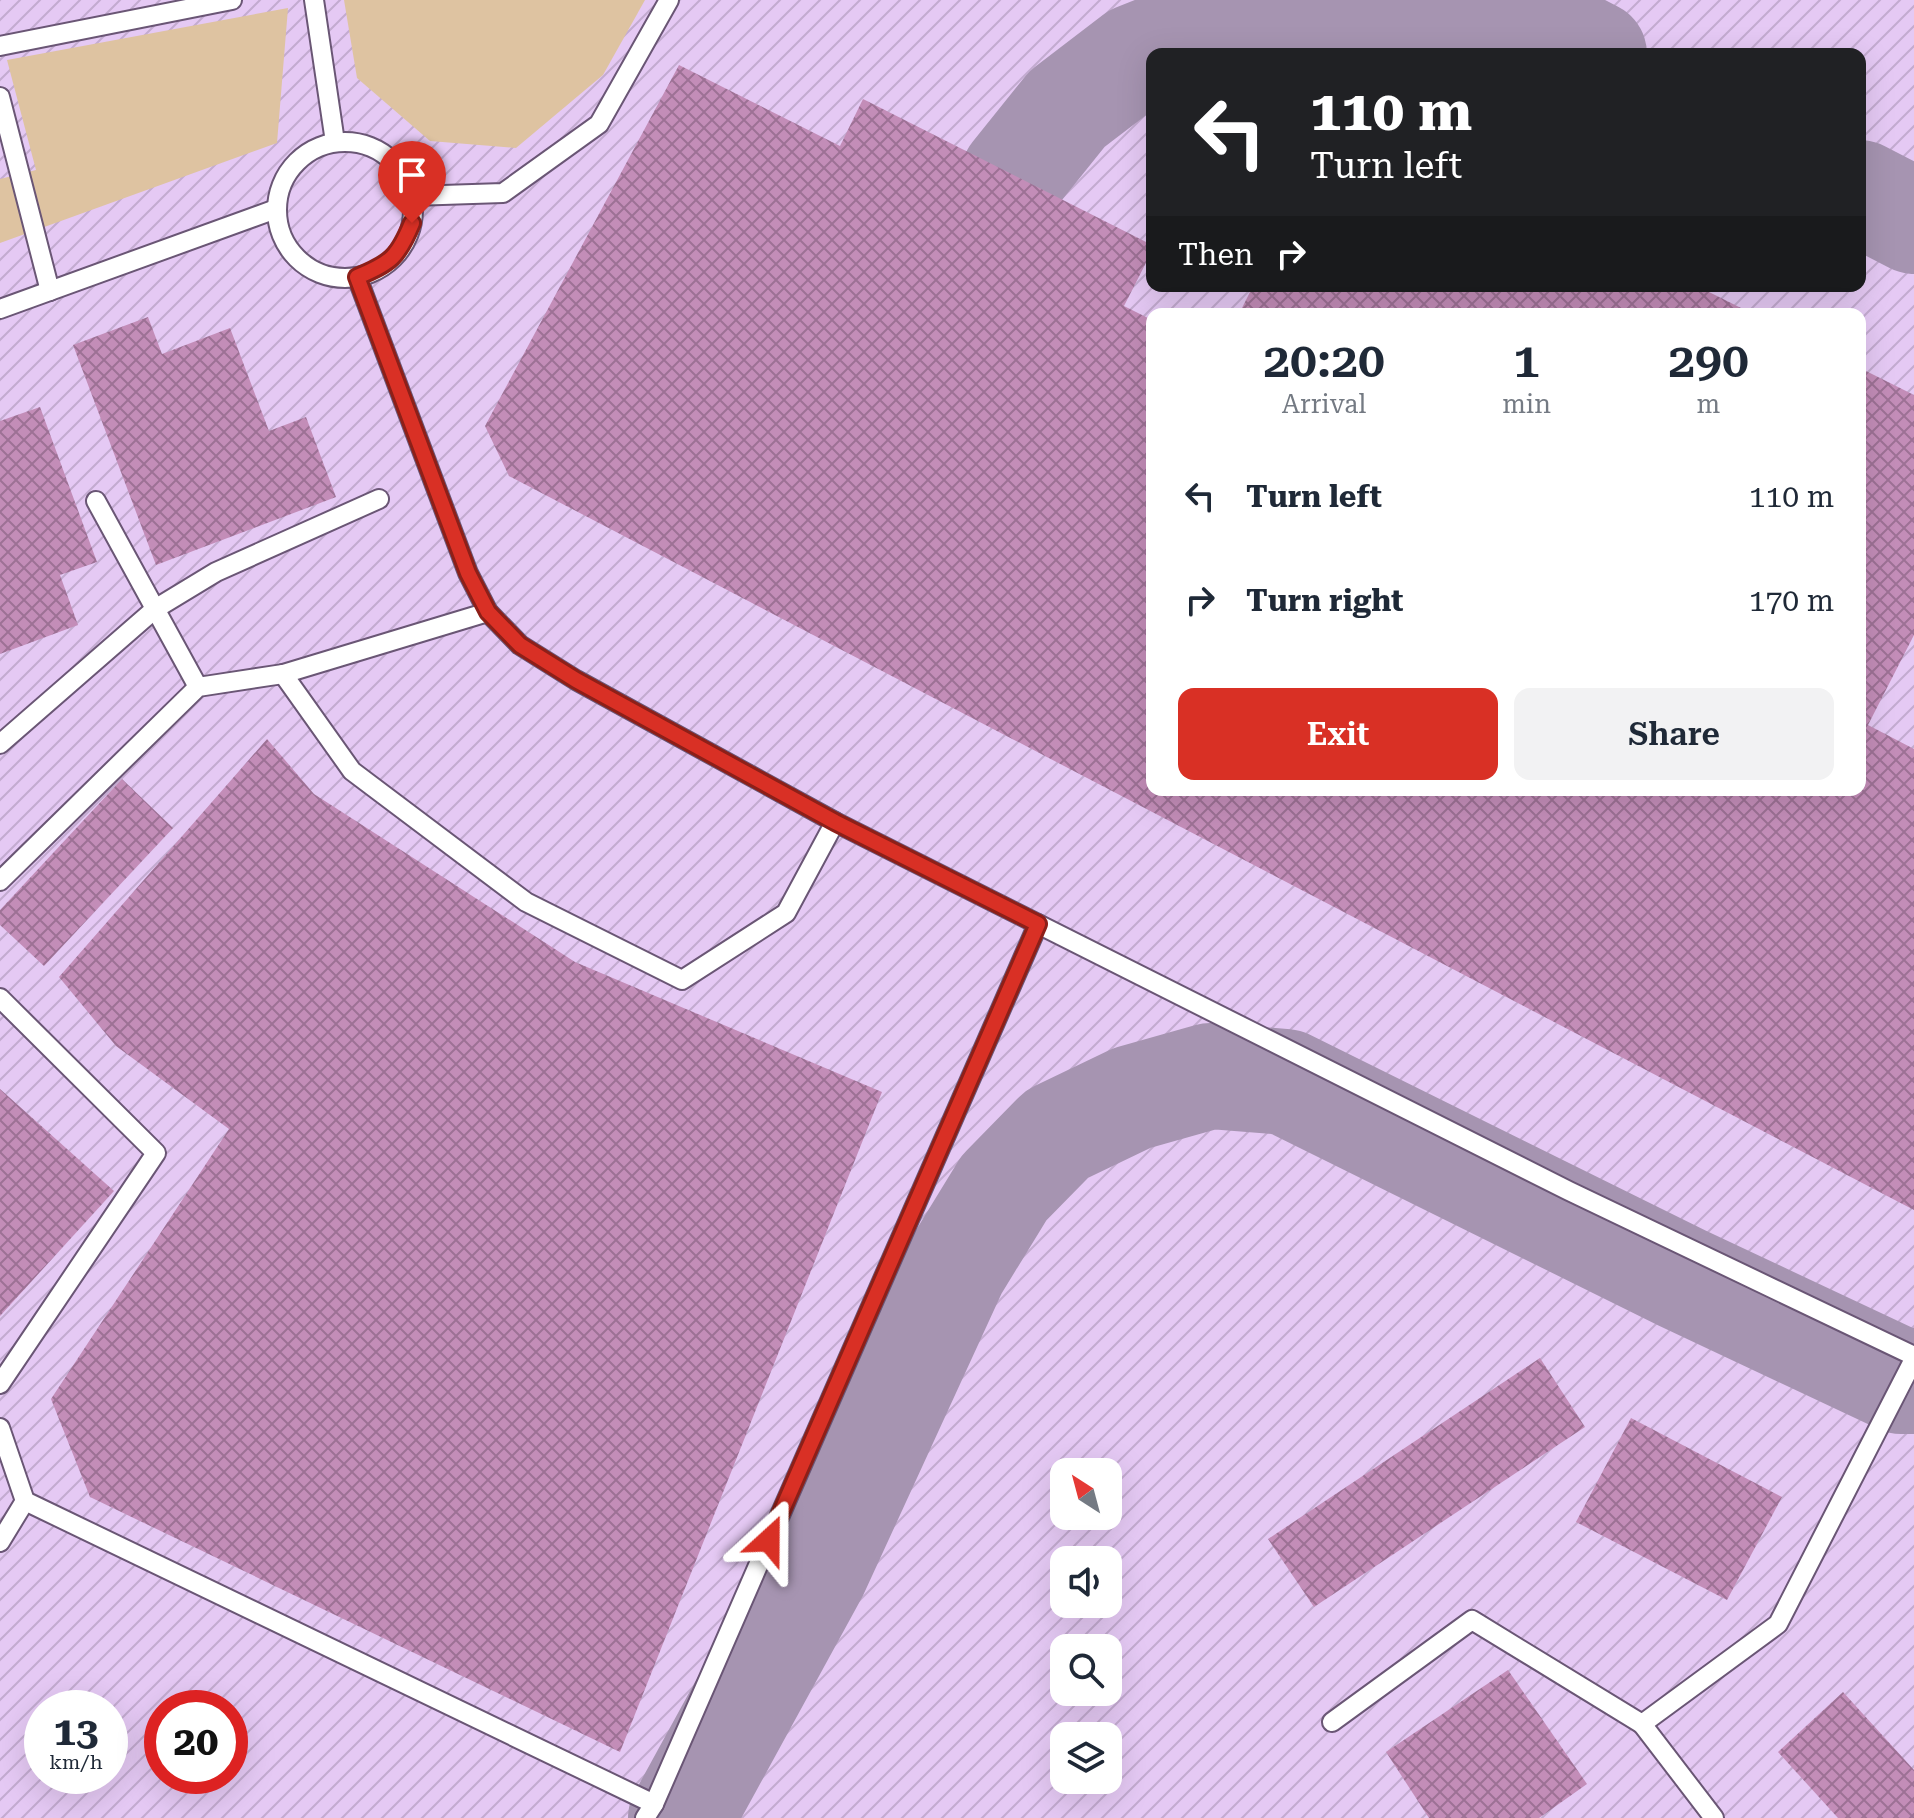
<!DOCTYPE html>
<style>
body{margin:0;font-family:"Roboto Serif",serif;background:#f2f2f3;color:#1f2937;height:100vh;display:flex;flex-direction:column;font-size:30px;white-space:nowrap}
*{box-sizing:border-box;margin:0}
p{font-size:26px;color:#747a83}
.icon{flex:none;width:44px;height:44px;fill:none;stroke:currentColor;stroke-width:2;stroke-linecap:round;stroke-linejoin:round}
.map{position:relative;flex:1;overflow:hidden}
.sheet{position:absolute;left:1146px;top:308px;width:720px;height:488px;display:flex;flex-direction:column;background:#fff;border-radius:16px;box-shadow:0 8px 32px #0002}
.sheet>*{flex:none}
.hud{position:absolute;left:1146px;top:48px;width:720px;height:244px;border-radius:16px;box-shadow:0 8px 32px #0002;background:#202124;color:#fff;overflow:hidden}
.needle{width:52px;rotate:324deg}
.tools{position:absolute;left:1050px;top:1458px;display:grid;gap:16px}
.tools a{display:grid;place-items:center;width:72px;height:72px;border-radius:16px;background:#fff;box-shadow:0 8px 32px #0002;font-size:40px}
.speed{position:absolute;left:24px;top:1690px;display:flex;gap:16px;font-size:40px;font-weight:700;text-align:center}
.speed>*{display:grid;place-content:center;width:104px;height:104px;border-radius:50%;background:#fff;box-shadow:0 8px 32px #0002;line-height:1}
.speed small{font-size:20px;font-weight:400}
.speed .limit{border:12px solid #d22;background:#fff;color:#111}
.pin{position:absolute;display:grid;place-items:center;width:68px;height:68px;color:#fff;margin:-82px -34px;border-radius:50% 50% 50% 0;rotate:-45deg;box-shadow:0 0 8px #0007}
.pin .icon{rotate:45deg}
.me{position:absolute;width:88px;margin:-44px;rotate:24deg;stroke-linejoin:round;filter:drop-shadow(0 0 6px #0008)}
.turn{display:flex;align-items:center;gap:28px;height:168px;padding:0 32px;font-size:36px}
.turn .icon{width:104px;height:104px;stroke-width:2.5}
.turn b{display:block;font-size:56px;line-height:68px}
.then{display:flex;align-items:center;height:76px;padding:0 32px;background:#0003;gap:16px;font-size:30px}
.eta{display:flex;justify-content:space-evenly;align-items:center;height:136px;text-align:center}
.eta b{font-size:48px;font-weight:600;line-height:56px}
.action{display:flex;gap:16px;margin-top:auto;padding:16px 32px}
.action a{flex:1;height:92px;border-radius:16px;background:#d93025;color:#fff;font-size:32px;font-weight:600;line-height:92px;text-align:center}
.action a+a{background:#f2f2f3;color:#1f2937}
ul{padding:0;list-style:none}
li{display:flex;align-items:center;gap:24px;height:104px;padding:0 32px}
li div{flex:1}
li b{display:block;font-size:30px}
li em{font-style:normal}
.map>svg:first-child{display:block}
.industrial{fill:url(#industrial-furrows);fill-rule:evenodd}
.green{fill:#dec3a1}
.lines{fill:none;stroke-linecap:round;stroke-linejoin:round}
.taxiway{stroke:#a694b1;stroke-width:106}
.building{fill:url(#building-cross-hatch)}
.service-casing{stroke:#6a5675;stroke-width:22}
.service{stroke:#fff;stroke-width:18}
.route-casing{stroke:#8d1f18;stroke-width:20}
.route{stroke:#d93025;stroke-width:14}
</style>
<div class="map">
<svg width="1914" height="1818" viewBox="0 0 1914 1818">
<defs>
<pattern id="industrial-furrows" width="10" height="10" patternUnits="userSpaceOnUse" patternTransform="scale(2)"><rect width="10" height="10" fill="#e5c9f4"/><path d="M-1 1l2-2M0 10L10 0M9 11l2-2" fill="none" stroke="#c3abd0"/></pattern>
<pattern id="building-cross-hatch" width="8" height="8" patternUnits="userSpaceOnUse" patternTransform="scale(2)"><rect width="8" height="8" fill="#c38db8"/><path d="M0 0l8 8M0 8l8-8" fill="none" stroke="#9d7195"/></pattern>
</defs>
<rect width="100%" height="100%" fill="#eed7fb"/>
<path class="industrial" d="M0,0H1914V1818H0ZM1152,54H1860V286H1152ZM1152,314H1860V790H1152ZM1064,1472H1108V1516H1064ZM1064,1560H1108V1604H1064ZM1064,1648H1108V1692H1064ZM42,1708H110V1776H42ZM162,1708H230V1776H162ZM1064,1736H1108V1780H1064Z"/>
<g class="green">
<path d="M344,0H645L603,75L516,148L430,141L357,78Z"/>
<path d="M288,8L277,143L0,243V179L36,170L7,60Z"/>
</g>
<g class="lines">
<g class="taxiway">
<path d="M1014,175L1067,109L1135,57L1195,33L1285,29L1385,20L1527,19L1594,54"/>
<path d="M1860,193L1914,221"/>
<path d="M681,1818L816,1571L955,1268L1004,1188L1057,1134L1132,1098L1210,1076L1286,1082L1682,1278L1901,1381H1914"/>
</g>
</g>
<g class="building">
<path d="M679,65L840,146L863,99L1152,245V251L1124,306L1152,320V790H1860V368L1914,395V635L1868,725L1914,749V1210L509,476L485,426Z"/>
<path d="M1253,286H1697L1753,314H1239Z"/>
<path d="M148,317L162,354L230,328L269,431L306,417L336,497L156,565L73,345Z"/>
<path d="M40,407L97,562L60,575L78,625L0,654V421Z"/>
<path d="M267,739L314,794L575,962L882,1092L620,1752L90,1497L51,1399L229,1129L116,1046L59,977Z"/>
<path d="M122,779L173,828L44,966L0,925V910Z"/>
<path d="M0,1089L114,1191L0,1316Z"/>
<path d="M1540,1358L1585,1427L1314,1607L1268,1539Z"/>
<path d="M1631,1418L1782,1497L1727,1600L1576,1522Z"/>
<path d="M1508,1670L1587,1784L1539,1818H1429L1386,1752Z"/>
<path d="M1843,1692L1914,1770V1818H1838L1778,1752Z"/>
</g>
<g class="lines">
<g class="service-casing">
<g id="service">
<path d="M314,0L335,142"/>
<path d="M0,46L232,0"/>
<path d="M0,97L50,291"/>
<circle cx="345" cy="210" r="68"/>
<path d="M412,196L503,193L599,124L669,0"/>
<path d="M357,277L468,573L488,612L520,645L576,680L835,822L1569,1191L1914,1356"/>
<path d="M0,309L276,209"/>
<path d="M96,501L198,687"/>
<path d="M283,674L352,771L526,902L682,980L786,913L835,822"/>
<path d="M0,744L155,609L216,572L379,499"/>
<path d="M0,881L198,687L283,674L488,612"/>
<path d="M0,998L156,1153L0,1384"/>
<path d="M0,1428L25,1501L654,1804"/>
<path d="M0,1542L25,1501"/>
<path d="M1332,1722L1472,1620L1642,1724L1778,1624L1914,1359"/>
<path d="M1642,1724L1714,1818"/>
<path d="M645,1818L654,1804L1038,924"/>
</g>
</g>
<use href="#service" class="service"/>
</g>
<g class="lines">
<g class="route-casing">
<path id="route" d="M412,223C398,257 391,263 357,277L468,573L488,612L520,645L576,680L835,822L1038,924L769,1540"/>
</g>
<use href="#route" class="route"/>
</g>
</svg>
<div class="tools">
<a><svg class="needle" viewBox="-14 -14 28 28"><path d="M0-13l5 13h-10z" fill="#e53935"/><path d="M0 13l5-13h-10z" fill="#747a83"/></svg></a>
<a><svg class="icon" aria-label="sound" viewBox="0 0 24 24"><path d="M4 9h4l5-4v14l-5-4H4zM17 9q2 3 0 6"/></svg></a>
<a><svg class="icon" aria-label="search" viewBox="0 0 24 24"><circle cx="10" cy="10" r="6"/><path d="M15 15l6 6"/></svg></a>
<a><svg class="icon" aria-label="layers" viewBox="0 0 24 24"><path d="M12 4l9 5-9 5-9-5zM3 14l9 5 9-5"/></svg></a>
</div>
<div class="speed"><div>13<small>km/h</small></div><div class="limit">20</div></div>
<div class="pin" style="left:412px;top:223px;background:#d93025"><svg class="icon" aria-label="arrive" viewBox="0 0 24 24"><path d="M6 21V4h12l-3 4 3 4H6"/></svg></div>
<svg class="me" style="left:769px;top:1540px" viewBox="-20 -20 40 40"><path d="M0-17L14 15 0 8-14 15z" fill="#d93025" stroke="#fff" stroke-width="4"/></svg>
<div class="hud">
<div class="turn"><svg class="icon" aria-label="left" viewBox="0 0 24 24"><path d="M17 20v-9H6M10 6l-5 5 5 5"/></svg><div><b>110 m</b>Turn left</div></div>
<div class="then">Then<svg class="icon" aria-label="right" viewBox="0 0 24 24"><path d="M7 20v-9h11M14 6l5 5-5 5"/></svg></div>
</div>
<section class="sheet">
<div class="eta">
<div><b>20:20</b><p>Arrival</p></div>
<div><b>1</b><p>min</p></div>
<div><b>290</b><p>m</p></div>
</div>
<ul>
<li><svg class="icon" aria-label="left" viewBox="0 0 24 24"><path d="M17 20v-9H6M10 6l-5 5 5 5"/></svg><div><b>Turn left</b></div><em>110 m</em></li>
<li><svg class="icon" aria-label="right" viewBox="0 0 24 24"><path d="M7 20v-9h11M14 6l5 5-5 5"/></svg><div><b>Turn right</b></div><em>170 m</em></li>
</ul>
<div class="action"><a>Exit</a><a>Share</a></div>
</section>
</div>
